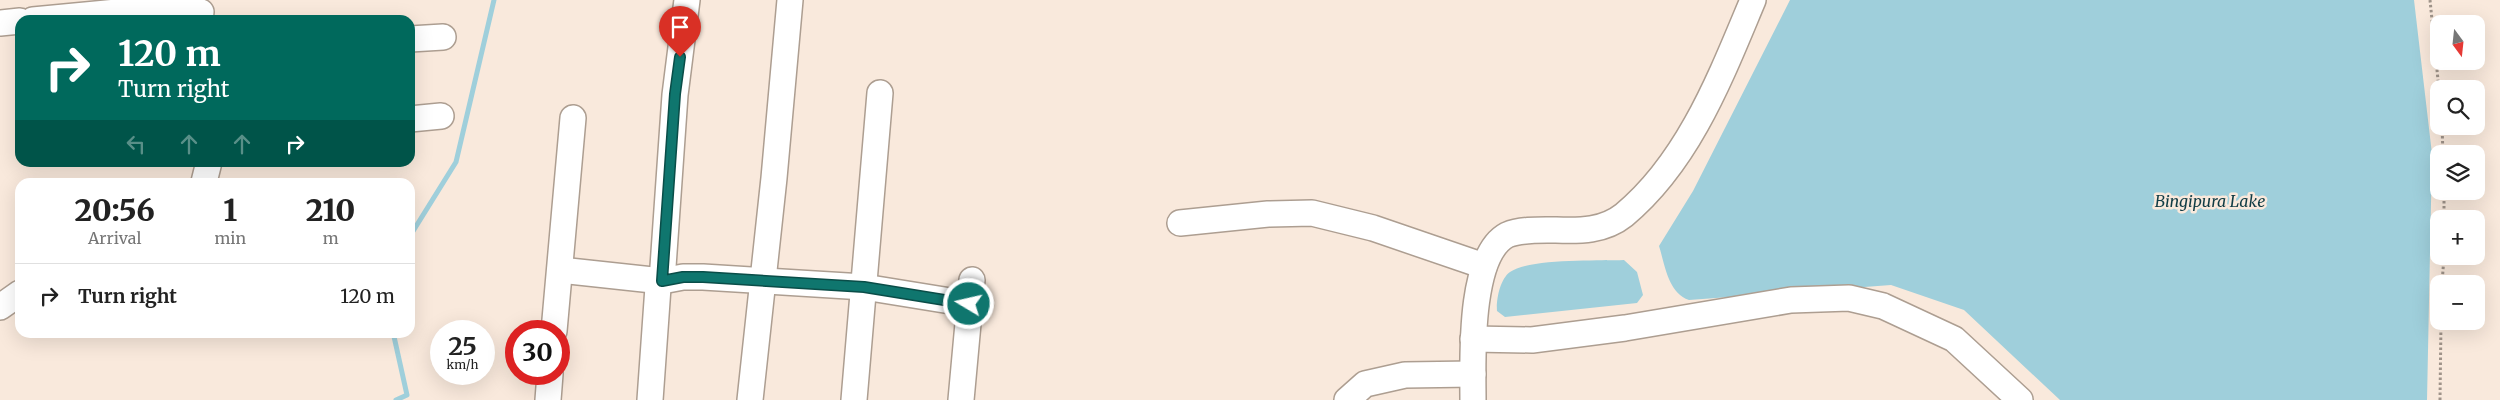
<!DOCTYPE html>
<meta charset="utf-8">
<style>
body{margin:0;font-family:Merriweather,serif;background:#f6f6f6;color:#222;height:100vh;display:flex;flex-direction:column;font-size:19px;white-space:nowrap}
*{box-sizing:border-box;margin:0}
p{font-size:16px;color:#767676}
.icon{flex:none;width:28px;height:28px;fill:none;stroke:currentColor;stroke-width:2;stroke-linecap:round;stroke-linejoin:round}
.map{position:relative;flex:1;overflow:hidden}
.details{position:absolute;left:15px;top:178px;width:400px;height:160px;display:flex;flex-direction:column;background:#fff;border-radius:15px;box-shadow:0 5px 20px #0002}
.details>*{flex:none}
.guide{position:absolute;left:15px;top:15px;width:400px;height:152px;border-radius:15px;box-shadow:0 5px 20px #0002;background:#00695c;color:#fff;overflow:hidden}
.needle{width:32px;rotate:165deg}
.buttons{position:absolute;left:2430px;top:15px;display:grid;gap:10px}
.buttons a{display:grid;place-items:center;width:55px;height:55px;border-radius:10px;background:#fff;box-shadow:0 5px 20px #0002;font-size:25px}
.speed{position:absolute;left:430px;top:320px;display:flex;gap:10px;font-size:25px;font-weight:700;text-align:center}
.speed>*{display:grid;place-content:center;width:65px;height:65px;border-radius:50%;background:#fff;box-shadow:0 5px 20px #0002;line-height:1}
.speed small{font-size:12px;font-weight:400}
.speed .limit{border:8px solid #d22;background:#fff;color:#111}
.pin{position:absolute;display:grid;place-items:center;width:42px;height:42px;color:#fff;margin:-51px -21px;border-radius:50% 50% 50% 0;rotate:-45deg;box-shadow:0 0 5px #0007}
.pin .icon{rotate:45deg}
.me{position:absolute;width:55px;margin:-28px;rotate:279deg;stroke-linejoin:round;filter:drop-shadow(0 0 4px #0008)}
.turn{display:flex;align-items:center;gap:18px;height:105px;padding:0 20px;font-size:22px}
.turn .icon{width:65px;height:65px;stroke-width:2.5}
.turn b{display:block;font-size:35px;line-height:42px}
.lanes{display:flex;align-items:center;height:48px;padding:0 20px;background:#0003;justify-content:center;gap:25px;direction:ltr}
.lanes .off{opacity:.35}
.eta{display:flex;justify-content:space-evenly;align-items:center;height:85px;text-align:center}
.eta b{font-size:30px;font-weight:800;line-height:35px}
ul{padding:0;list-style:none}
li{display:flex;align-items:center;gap:15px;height:65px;padding:0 20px;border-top:1px solid #e0e0e0}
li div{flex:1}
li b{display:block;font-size:19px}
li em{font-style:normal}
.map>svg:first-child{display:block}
.water{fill:#9fcfdb}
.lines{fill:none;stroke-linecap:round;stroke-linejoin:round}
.stream{stroke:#9fcfdb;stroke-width:5}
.minor-casing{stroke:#ad9e91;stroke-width:28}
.path{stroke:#9f9389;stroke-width:3;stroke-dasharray:2.5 2.5;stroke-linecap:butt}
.minor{stroke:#fff;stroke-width:25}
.route-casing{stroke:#0a4d48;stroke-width:12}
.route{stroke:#0f766e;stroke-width:9}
.labels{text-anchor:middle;stroke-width:5;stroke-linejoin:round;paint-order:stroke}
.water-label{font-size:16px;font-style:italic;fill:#103c45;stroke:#f9e9dc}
</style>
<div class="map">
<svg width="2500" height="400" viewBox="0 0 2500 400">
<rect width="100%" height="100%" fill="#f9e9dc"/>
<g class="water">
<path d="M1790,0H2414L2432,154L2427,400H2060L1964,310L1891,285L1689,300C1668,293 1665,265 1659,246L1693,191Z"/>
<path d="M1624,260L1637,272L1643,295L1637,303L1505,317L1497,311C1496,300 1500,279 1510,272C1530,258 1598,261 1624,260Z"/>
</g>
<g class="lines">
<g class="stream">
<path d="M410,236L456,162L494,0"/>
<path d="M393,332L407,395L396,400"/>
</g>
<g class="minor-casing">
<g id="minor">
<path d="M33,20L127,11L201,12"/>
<path d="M0,23L20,21"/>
<path d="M410,39L443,37"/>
<path d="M410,119L441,116"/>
<path d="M204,182L209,162"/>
<path d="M1180,223L1268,214L1312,213L1373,228L1484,266"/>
<path d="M560,270L662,281L683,277H703L864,287L969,304"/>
<path d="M0,307L20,293"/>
<path d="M554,331L573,118"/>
<path d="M1473,339L1532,340L1625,328L1791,300L1849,298L1883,306L1954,339L2020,400"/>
<path d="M548,400L550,374"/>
<path d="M650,400L658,287L662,281L675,95L687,0"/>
<path d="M750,400L774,178L790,0"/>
<path d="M854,400L880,93"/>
<path d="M961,400L972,280"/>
<path d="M1347,400L1365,384L1405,375L1473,374"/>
<path d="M1473,400C1473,362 1468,256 1507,235C1521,229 1541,230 1556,230C1580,231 1604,231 1624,215C1689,161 1721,76 1753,0"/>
</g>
</g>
<g class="path">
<path d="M2430,0L2439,90"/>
<path d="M2442,126L2443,154"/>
<path d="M2444,191V219"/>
<path d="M2442,284L2444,256"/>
<path d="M2440,400L2441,321"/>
</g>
<use href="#minor" class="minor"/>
</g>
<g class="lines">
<g class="route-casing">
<path id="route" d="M680,57L675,94L662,281L683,277H703L864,287L969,304"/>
</g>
<use href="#route" class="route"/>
</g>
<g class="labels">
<g class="water-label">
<text x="2210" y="207">Bingipura Lake</text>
</g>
</g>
</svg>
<div class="buttons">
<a><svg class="needle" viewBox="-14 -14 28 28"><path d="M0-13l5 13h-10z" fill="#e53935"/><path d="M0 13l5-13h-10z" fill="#767676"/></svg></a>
<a><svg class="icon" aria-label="search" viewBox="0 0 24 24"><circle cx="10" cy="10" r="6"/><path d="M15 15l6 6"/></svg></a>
<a><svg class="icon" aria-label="layers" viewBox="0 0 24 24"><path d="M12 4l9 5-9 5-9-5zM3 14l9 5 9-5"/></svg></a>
<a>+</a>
<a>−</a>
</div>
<div class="speed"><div>25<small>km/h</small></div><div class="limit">30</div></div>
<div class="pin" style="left:680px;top:57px;background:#d93025"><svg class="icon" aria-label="arrive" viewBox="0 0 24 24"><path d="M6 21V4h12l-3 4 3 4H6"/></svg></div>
<svg class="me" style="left:969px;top:304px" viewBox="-20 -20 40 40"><circle r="17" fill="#0f766e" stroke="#fff" stroke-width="3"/><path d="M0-11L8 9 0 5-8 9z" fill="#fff"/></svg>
<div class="guide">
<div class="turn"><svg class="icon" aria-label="right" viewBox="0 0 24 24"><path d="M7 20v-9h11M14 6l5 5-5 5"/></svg><div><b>120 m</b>Turn right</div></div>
<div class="lanes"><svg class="icon off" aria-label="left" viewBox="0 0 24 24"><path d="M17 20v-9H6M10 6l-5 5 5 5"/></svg><svg class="icon off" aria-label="ahead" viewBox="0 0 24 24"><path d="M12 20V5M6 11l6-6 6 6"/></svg><svg class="icon off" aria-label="ahead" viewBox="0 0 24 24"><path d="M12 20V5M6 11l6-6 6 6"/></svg><svg class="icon" aria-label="right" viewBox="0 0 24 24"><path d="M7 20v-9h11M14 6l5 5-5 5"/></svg></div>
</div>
<section class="details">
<div class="eta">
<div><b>20:56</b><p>Arrival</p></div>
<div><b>1</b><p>min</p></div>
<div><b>210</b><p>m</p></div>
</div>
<ul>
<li><svg class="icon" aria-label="right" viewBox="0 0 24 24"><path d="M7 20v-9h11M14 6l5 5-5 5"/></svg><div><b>Turn right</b></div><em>120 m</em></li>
</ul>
</section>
</div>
